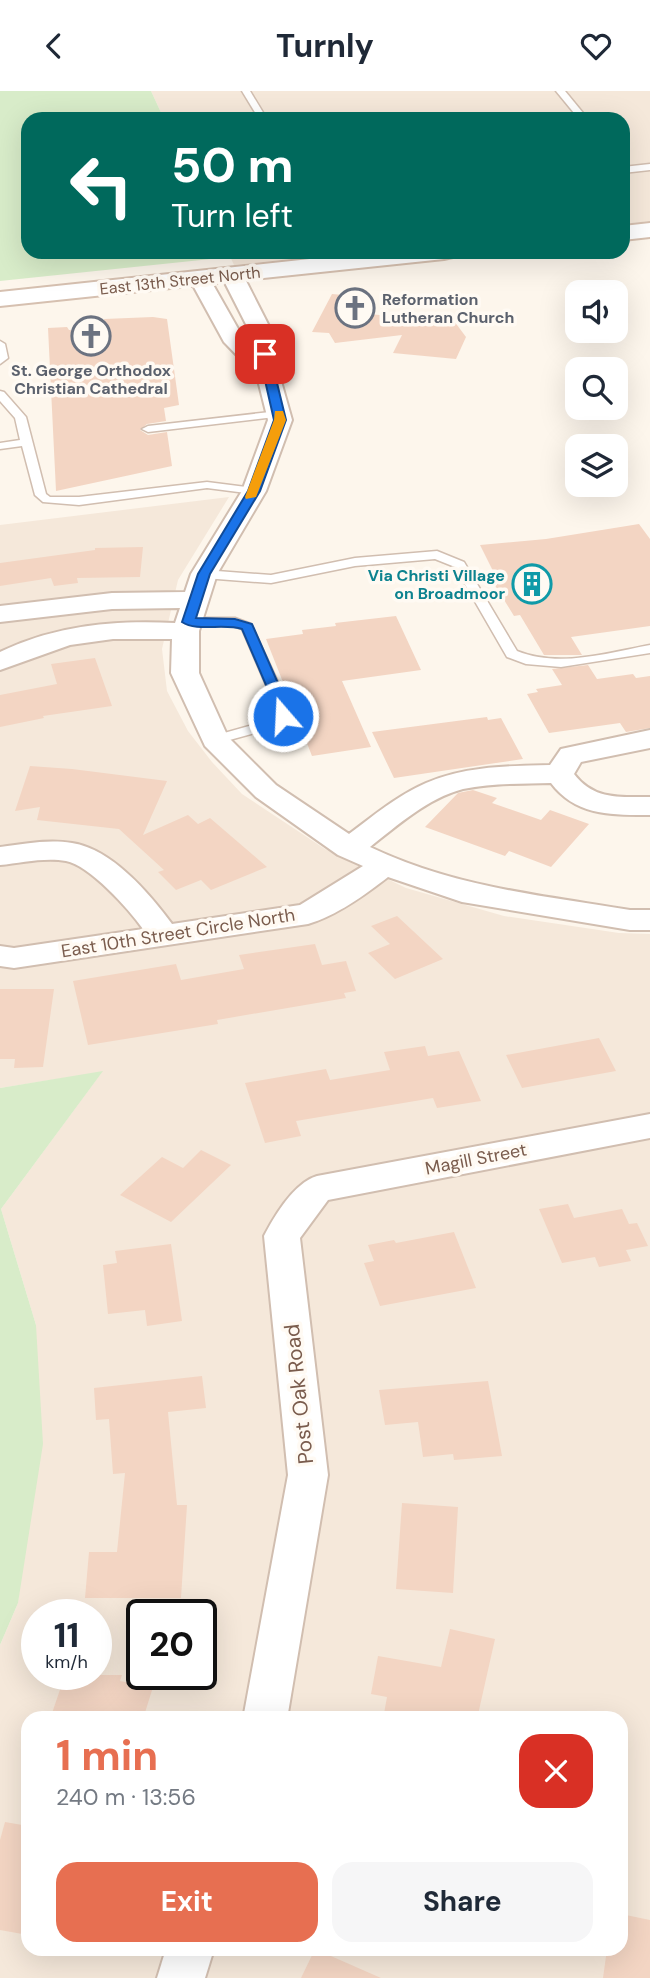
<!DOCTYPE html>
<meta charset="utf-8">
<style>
body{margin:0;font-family:"DM Sans",sans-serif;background:#f6f6f7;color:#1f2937;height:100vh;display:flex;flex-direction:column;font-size:26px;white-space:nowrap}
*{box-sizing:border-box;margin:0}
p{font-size:23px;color:#747a83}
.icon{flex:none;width:38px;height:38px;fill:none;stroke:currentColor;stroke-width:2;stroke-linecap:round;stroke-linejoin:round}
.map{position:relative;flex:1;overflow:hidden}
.panel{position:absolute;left:21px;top:1620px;width:607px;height:245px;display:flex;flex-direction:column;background:#fff;border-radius:21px;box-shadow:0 7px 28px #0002}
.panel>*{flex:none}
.top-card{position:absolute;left:21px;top:21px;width:609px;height:147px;border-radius:21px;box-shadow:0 7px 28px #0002;background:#00695c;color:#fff;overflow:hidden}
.tools{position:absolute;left:565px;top:189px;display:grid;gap:14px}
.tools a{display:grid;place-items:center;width:63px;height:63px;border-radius:14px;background:#fff;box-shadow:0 7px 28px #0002;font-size:35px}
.speed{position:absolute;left:21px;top:1508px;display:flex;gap:14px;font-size:35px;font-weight:700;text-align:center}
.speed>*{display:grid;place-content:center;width:91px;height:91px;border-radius:50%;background:#fff;box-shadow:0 7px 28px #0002;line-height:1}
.speed small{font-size:18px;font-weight:400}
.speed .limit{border:4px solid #111;border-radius:10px;background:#fff;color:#111}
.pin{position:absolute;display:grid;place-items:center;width:60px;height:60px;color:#fff;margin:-30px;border-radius:14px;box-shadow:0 4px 10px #0006}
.me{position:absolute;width:77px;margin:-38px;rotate:341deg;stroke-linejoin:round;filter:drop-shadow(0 0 5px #0008)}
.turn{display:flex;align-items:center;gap:24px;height:147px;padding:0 35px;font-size:32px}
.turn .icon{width:91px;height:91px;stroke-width:2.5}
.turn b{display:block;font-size:49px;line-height:60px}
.round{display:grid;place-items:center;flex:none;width:74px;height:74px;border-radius:21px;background:#f6f6f7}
.head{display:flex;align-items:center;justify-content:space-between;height:119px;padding:0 35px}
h1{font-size:42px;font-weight:700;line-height:52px;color:#e76f51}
.cta{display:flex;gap:14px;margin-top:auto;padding:14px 35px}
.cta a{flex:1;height:80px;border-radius:21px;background:#e76f51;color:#fff;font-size:28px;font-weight:700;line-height:80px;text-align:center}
.cta a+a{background:#f6f6f7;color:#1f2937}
header{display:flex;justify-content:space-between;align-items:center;height:91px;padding:0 35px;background:#fff;font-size:32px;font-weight:700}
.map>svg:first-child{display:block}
.residential{fill:#f5e8da;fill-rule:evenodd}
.green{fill:#d8ecc9}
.building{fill:#f3d5c3}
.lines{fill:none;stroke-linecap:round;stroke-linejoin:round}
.lane-casing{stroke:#d1beb0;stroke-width:3}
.street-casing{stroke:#d1beb0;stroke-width:4}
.secondary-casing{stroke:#d6c0b0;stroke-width:4}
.lane{fill:#fff;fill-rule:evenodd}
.street{fill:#fff;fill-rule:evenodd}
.secondary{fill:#fff;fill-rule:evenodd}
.route{fill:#1a73e8;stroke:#114b97;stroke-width:2}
.slow{fill:#f59e0b}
.labels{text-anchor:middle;stroke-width:7;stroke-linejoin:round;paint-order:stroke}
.far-street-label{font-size:16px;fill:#7a5c4d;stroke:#fffaf3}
.far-worship-label{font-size:16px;font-weight:bold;fill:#5b616d;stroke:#fffaf3;text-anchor:start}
.far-culture-label{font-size:16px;font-weight:bold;fill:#0d838f;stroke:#fffaf3;text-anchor:end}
.street-label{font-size:18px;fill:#7a5c4d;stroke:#fffaf3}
.near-street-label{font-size:21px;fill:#7a5c4d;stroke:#fffaf3}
</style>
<header><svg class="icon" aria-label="back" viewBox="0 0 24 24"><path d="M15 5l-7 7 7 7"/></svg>Turnly<svg class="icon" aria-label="heart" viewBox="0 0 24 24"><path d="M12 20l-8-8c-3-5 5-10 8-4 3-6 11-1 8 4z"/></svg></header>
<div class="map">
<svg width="650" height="1887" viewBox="0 0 650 1887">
<rect width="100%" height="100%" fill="#fdf6ec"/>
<g class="residential">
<path d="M151,0H650V130L623,133V28H164Z"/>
<path d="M228,161H358L234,174Z"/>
<path d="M229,406L178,489L162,558L167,600L188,640L212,671L242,703L325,758L406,797L504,825L619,842L650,843V1887H0V1554L18,1512L36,1234L1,1118L102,981L0,997V434ZM37,1524H96V1584H37ZM142,1524H201V1584H142ZM28,1628H621V1858H28Z"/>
</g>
<g class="green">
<path d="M0,0H151L164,28H28V161H228L230,166L0,190Z"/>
<path d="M103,980L1,1118L36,1234L43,1353L18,1512L0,1554V997Z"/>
</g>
<g class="building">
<path d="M332,203L355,205V222L454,230L466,246L456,268L393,262L402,244L335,252L329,242L312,241Z"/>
<path d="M153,226L167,228L179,314L164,317L166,330L147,333L140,339L148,344L167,341L172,375L56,400L48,237L67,236L69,239L105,237L104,228Z"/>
<path d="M639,433L650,448V535L571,546L582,564H544L520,524L514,525L488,483L494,482L480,454L546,448Z"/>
<path d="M143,456L140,486L77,487L78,492L54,495L51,487L0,495V472L95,459V457Z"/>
<path d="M396,525L421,579L342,590L371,656L312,665L266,548L303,543L302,539L336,535L335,532Z"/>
<path d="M95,567L112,615L43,625L44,627L0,636V604L57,593L51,573Z"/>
<path d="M588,574L597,588L633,583L636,587L650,585V637L626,641L620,632L549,642L527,603L538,601L536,598L562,594L552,578Z"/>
<path d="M487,626L488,629L501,627L523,668L394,687L372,641Z"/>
<path d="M30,675L72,678L167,690L143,744L188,724L198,733L210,727L267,776L211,799L201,789L176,799L158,781L164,779L119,738L37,729L40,716L15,720Z"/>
<path d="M473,699L497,707L492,712L541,729L550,719L589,733L551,776L509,760L505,765L425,736L458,702Z"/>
<path d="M397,825L443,868L395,888L368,862L390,853L371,835Z"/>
<path d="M315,853L322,874L346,870L356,900L344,902L346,907L217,929L218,933L88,954L73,890L176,873L181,889L244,878L239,864Z"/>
<path d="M0,898H54L43,976L14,977L15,968H0Z"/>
<path d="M599,947L616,980L522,997L506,964Z"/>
<path d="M425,955L428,965L459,960L481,1010L437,1017L433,1007L296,1030L301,1045L265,1052L245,992L326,978L330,989L390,979L384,961Z"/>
<path d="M201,1059L231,1074L171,1131L120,1104L162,1066L183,1077Z"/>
<path d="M568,1113L574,1127L622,1118L629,1133L637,1132L648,1155L626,1159L631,1170L599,1176L595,1166L562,1172L539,1118Z"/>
<path d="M454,1141L476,1197L380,1215L364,1172L374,1170L368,1154L394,1149L396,1152Z"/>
<path d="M171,1153L182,1230L147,1235L145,1219L108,1223L103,1174L117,1172L115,1160Z"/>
<path d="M202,1285L206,1317L168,1321L177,1414H187L181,1507H85L89,1461H117L125,1382L113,1383L109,1328L96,1329L94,1297Z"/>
<path d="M488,1290L502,1365L454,1369L453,1363L423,1366L418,1331L385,1334L379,1299Z"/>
<path d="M402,1412L458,1416L453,1502L396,1498Z"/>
<path d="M450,1538L495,1548L477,1628H383L387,1606L371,1603L378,1565L441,1576Z"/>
<path d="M65,1584H122L120,1590L153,1596L143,1628H50Z"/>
<path d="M5,1731L28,1735V1844L0,1839V1749Z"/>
<path d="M621,1823L650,1829V1887H603L607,1858H621Z"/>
<path d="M315,1858L381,1887H301Z"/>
</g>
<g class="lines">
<g class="lane-casing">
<g id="lane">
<path d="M242,0H250L267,28H259Z"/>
<path d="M556,0H565L588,28H579Z"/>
<path d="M650,73V79L623,82V76Z"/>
<path d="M0,250L5,253L8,267L0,273Z"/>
<path d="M0,300L4,301L26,326L46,403L50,406H79L207,391L254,397L260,400L254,403L207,397L79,414L43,411L35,404L22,355L0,358V352L20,349L15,327L0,310Z"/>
<path d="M279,320L283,321V325L148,341L142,338L148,335Z"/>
<path d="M437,460L464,471L517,560C559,577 607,562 650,554V562L561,576L526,573L507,566L455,476L435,468L355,475L271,492L204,487L198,483L204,479L271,484L355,467Z"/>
<path d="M188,527H235L251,533L289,615L288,628L277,636L215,653L210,652L208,649L210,646L267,630L276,624L275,615L242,538L233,535L184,534L182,531Z"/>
</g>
</g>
<g class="street-casing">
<g id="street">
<path d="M232,178L239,180L243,184L273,243L279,283L292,329L266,400L217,483L199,540V582L228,646L276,694L349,743C373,725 398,704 426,692C465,675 508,675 550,674L561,658L650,639V657L581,671L574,683C594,709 619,706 650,706V724C611,724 576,725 551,692C522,693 492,692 463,698C428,707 398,734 370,756C454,796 539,804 630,819H650V839H630L462,811L388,786C365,804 336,825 308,833L14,877L0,875V855L14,857L143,838C129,818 89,774 66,770C45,766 21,772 0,774V756C24,753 48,748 72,752C112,758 149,802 172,833L300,814L363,775L338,764L256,706L205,655L171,582L172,548H113L70,554L0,579V561C56,534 115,529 175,532L180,517L112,518L0,531V515L112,502L185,501L191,483L242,400L268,329L257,285L224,251L189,187L193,183H207L241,243L253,254L251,243L221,184L225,180Z"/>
<path d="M650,1023V1047L328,1109L300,1147L328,1384L287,1628H243L288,1384L264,1145C275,1124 294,1092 317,1085Z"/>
<path d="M166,1858H214L205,1887H157Z"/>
</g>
</g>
<g class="secondary-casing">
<g id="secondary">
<path d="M650,132V146L623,149V135Z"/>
<path d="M375,161H456L453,166L444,168L0,215V201Z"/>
</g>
</g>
<use href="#lane" class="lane"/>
<use href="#street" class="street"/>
<use href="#secondary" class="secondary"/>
</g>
<path class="route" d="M265,259L270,263L286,329L260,400L210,483L196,527L235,528L252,533L288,615L290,625L283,629L276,625L275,615L242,538C224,532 197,541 182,531L198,483L248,400L274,329L259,263Z"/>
<path class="slow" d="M275,320H283L286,329L256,406L246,408L245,406L274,329Z"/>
<defs>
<g id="church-ring" transform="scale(2.0125)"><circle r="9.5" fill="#fffaf3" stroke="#6b7280" stroke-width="1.5"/><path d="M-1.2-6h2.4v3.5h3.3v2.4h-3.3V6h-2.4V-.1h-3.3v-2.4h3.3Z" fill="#6b7280"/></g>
<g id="building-ring" transform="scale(2.0125)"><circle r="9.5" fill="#fffaf3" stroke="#0f9aa8" stroke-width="1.5"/><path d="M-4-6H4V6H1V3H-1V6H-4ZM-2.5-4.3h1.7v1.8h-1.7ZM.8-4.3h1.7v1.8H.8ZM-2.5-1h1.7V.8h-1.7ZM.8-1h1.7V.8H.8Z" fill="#0f9aa8"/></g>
</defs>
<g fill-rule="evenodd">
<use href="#church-ring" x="355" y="217"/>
<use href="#church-ring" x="91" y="245"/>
<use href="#building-ring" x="532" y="493"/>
</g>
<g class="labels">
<g class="far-street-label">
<text transform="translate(180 189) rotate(-6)" y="6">East 13th Street North</text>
</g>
<g class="far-worship-label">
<text x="382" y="214">Reformation<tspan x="382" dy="18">Lutheran Church</tspan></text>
<text x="91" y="285" text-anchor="middle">St. George Orthodox<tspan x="91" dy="18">Christian Cathedral</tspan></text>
</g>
<g class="far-culture-label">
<text x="505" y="490">Via Christi Village<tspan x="505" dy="18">on Broadmoor</tspan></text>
</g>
<g class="street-label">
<text transform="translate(178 842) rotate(-9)" y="6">East 10th Street Circle North</text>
<text transform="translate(476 1068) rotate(-11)" y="6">Magill Street</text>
</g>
<g class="near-street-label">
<text transform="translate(299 1303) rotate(-96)" y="7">Post Oak Road</text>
</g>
</g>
</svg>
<div class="tools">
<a><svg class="icon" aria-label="sound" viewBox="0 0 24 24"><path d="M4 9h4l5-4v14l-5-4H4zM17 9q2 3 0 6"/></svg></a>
<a><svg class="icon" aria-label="search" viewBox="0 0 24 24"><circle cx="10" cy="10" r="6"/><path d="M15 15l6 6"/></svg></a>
<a><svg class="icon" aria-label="layers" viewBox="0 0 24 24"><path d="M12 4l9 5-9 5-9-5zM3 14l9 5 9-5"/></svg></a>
</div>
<div class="speed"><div>11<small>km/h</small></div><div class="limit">20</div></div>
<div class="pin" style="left:265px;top:263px;background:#d93025"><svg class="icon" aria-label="arrive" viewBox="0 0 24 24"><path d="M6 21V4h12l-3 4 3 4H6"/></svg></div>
<svg class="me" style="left:283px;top:625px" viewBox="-20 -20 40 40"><circle r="17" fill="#1a73e8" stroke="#fff" stroke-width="3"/><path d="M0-11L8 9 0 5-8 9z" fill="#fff"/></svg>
<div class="top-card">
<div class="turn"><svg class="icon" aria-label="left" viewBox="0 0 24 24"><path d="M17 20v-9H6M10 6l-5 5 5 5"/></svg><div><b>50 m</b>Turn left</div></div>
</div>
<section class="panel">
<div class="head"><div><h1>1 min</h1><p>240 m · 13:56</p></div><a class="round" style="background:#d93025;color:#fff"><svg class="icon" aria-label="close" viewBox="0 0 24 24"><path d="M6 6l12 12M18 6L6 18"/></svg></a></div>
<div class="cta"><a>Exit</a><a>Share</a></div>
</section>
</div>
